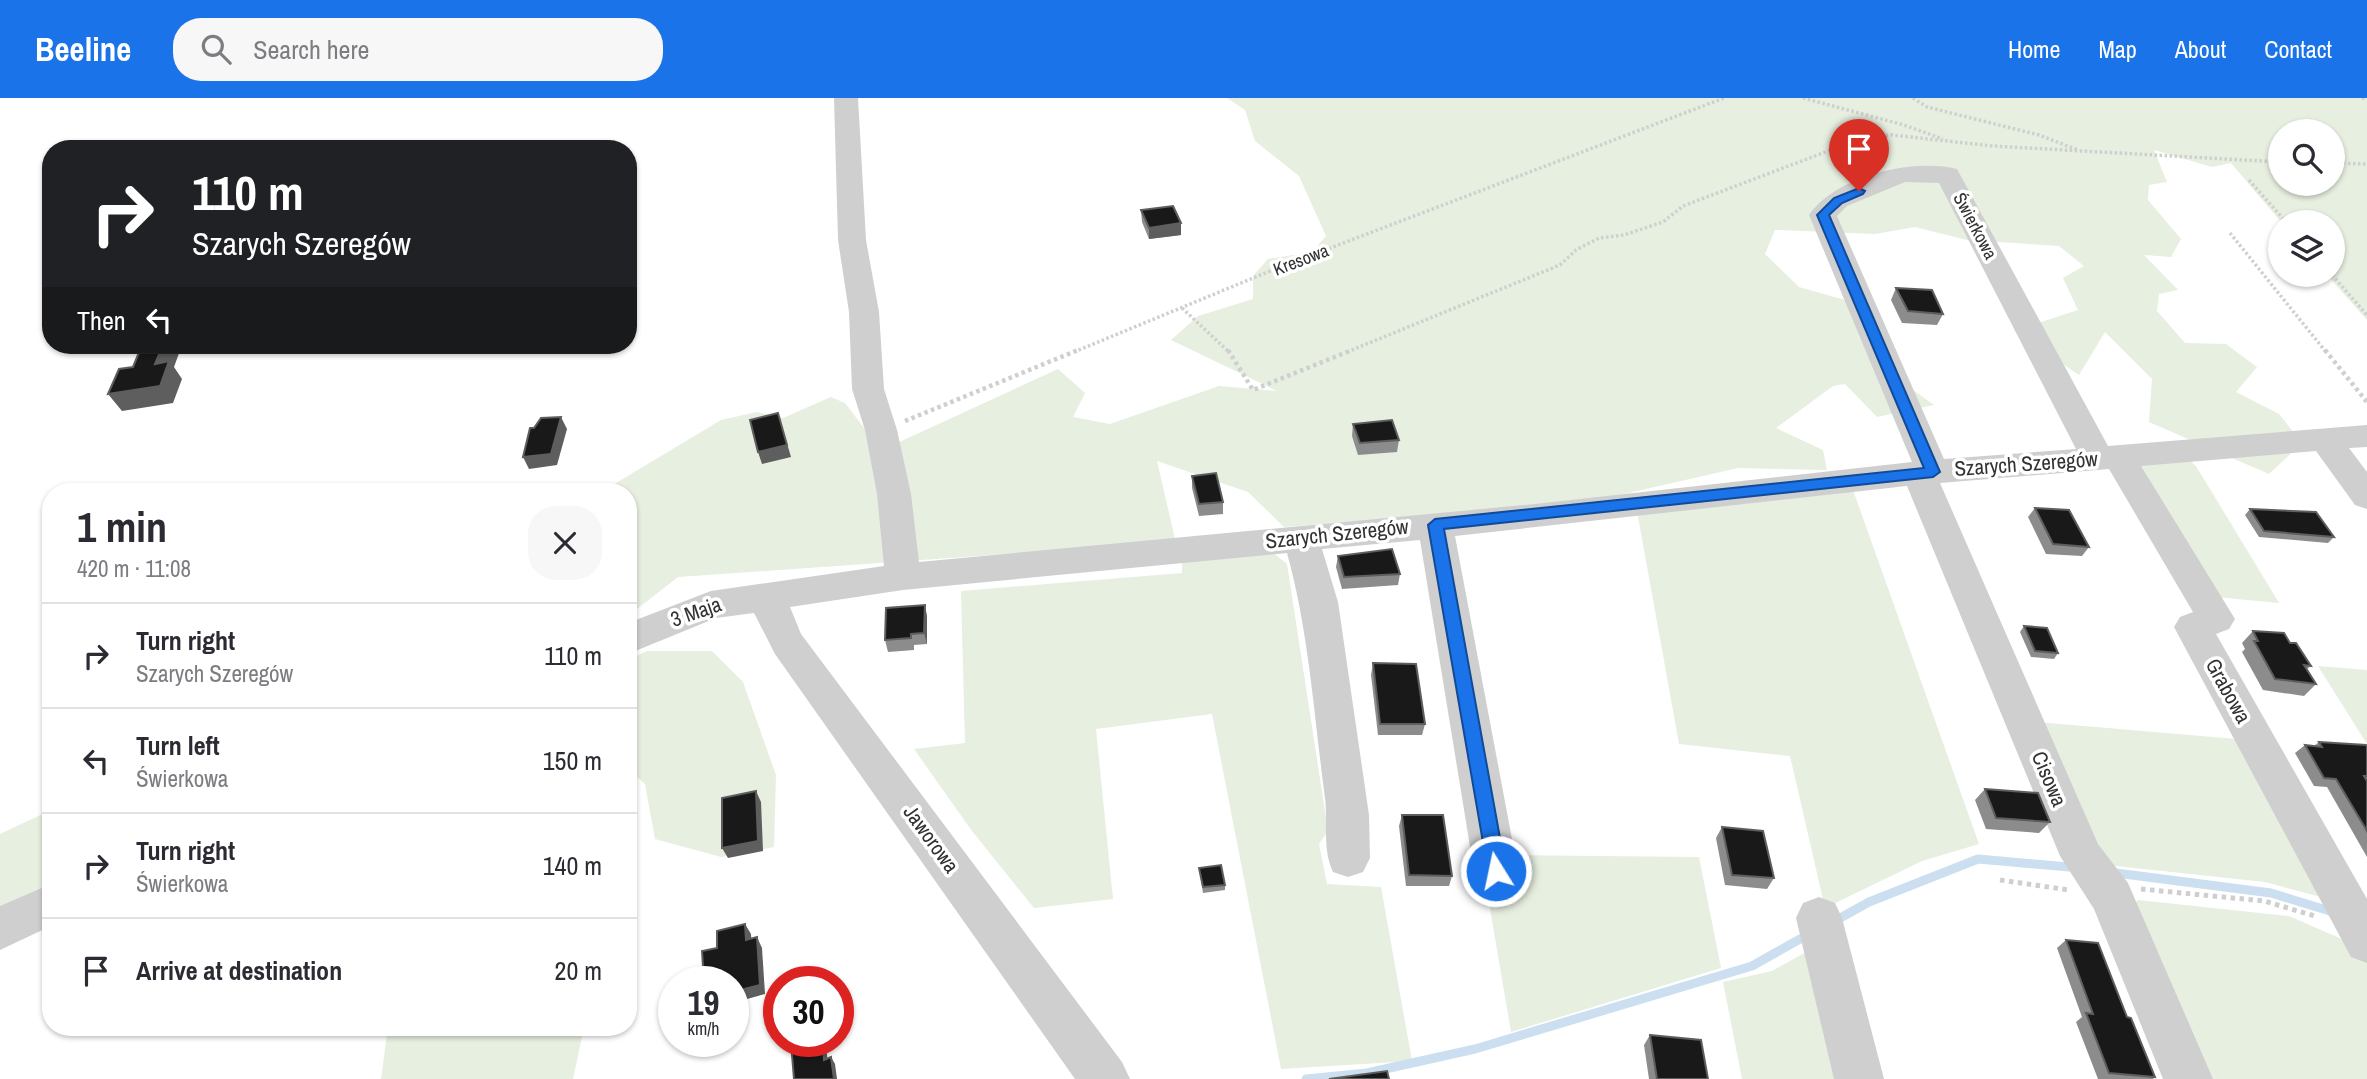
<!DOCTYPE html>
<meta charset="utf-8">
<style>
body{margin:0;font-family:"Archivo Narrow",sans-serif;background:#f7f7f7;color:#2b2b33;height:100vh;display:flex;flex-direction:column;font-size:26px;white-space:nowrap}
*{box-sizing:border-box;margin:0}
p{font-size:23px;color:#7c7c81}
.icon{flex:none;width:38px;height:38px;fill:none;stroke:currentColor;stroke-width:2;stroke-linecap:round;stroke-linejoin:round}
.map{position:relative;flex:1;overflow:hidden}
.side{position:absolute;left:42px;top:385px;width:595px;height:553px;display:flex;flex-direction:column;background:#fff;border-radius:28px;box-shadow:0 2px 5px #0004}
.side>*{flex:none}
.banner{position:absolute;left:42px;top:42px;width:595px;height:214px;border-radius:28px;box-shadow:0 2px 5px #0004;background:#202124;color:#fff;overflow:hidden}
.tools{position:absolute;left:2268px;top:21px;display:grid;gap:14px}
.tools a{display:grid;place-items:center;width:77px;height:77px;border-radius:50%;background:#fff;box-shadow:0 2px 5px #0004;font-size:35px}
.speed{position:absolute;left:658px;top:868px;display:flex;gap:14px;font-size:35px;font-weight:700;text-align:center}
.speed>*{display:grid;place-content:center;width:91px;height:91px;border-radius:50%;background:#fff;box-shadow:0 2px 5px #0004;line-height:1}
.speed small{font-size:18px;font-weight:400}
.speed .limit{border:10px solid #d22;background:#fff;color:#111}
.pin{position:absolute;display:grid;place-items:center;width:60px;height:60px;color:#fff;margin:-72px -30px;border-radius:50% 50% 50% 0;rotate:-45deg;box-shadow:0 0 7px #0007}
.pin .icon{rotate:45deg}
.me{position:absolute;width:77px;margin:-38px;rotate:350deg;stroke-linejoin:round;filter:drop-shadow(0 0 5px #0008)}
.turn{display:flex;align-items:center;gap:24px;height:147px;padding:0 35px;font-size:32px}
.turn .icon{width:91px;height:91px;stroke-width:2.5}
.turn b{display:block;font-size:49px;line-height:60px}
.then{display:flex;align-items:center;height:66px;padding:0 35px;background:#0003;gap:14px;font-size:26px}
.round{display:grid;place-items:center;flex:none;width:74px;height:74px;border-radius:28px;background:#f7f7f7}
.overview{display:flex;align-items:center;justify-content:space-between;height:119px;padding:0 35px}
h1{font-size:42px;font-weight:700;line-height:52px}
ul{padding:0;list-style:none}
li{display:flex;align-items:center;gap:21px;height:105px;padding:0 35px;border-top:2px solid #e1e1e2}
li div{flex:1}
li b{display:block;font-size:26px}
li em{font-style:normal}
header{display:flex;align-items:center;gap:42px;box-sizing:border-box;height:98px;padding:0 35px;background:#1a73e8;color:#fff}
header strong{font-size:33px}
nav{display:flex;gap:38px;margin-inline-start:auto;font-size:24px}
.search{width:490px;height:63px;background:#f7f7f7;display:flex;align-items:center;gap:18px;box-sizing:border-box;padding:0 24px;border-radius:28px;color:#7c7c81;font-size:26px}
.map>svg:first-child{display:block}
.green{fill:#e7efe0;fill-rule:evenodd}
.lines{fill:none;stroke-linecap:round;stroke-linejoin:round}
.stream{stroke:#cbdff0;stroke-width:9}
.path-far2{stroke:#cfcfcf;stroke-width:3.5;stroke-dasharray:2.5 2.5;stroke-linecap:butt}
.path-far1{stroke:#cfcfcf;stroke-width:4.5;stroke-dasharray:3.5 3.5;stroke-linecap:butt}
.path{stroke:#cfcfcf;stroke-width:5;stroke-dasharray:4.5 4.5;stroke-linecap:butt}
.minor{fill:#cfcfcf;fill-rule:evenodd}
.wall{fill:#8c8c8c}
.shaded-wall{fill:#5e5e5e}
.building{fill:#191919;stroke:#5e5e5e;stroke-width:2}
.route{fill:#1a73e8;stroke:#114b97;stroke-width:2}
.labels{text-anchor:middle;stroke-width:7;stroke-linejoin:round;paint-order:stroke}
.far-street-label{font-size:18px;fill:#323232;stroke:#fff}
.street-label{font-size:21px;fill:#323232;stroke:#fff}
</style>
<header>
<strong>Beeline</strong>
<div class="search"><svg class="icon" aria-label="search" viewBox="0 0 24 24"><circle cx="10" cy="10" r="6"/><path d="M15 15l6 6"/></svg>Search here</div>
<nav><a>Home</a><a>Map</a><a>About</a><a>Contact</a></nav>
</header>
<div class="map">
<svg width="2367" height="981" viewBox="0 0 2367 981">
<rect width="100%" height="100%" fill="#fff"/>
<g class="green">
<path d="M1227,0H2367V222L2327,177H2333V124H2281L2231,65L2212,69L2154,52L2167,84L2149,87L2148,102L2181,141L2171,159L2144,157L2178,192L2159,196L2157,213L2185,245L2226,246L2257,269L2236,294L2279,316L2302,345L2269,376L2149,324L2152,281L2105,234L2079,277L2014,233L2078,212L2063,180L2084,168L2059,148L1967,142L1915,129L1875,136L1775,132L1765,156L1799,189L1852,204L1881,269L1934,307L1877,319L1845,286L1833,288L1776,330L1823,352L1827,372L1738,370L1611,399L1464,415L1284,429L1248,394L1157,363L1175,441L1095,450L678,479L628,518V394H601L721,322L757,314L783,320L831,299L845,305L874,343L897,345L1058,271L1085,295L1073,319L1110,326L1219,288L1277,293L1171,242L1198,218L1253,201V178L1268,161L1312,154L1326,138L1299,78L1255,43L1245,12ZM2280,33H2333V86H2280Z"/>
<path d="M2189,362L2196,368L2279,505L2216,499L2134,368Z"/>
<path d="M1853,392L1979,746L1922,763L1825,810L1790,658L1679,646L1637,413Z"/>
<path d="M1272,454L1287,466L1328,733L1319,746L1327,786L1381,789L1412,963L1281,971L1212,616L1096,631L1113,801L1034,810L972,733L914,651L965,645L961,493L1182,475V463Z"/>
<path d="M647,553H712L743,584L776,677L774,749L721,759L655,741L645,686L628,671V562Z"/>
<path d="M2318,568L2367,572V646Z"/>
<path d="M2037,624L2248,642L2332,802L2265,784L2097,766Z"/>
<path d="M51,712V796L0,814V736Z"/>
<path d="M1503,757L1699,759L1721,870L1511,934L1486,787H1526Z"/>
<path d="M2138,802L2289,818L2360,849L2367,861V981H2203L2131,809Z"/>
<path d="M1813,850L1844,981H1742L1723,884L1772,873Z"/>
<path d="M388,929H584L573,981H381Z"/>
</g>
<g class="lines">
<g class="stream">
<path d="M2116,775L2271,795L2333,814"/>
<path d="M1842,819L1869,804L1978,761L2069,769"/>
<path d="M1306,981L1367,975L1475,951L1752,868L1800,841"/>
</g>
<g class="path-far2">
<path d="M1803,0L1904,27L1943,41"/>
<path d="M1913,0L1927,9L2039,37L2078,52"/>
<path d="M2362,0L2367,1"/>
<path d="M2333,65L2367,66"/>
<path d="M2249,82L2286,124"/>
<path d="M2230,135L2326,254"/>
<path d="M2332,177L2367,217"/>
<path d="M1182,210L1229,254"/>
<path d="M1074,254L1275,171L1724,0"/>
<path d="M1347,254L1560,167L1576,152L1599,140L1624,137L1663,124L1683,108L1865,39L1892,37L1993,48L2280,64"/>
</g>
<g class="path-far1">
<path d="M1228,252L1253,292L1352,252"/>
<path d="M2325,252L2367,304"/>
<path d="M905,323L1078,252"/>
</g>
<g class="path">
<path d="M2000,782L2069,792"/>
<path d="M2141,791L2264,803L2315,818"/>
</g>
<g class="minor">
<path d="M834,0H858L866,142L879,214L884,291L897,332L911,396L919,464L1535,406L1912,364L1809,117C1836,78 1913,60 1957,71L2108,348L2367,327V349L2349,350L2367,374V411L2355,407L2316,353L2141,368L2235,521L2229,531L2216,536L2367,801V865L2351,859L2174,529L2180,519L2193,514L2109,371L1940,385L2098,746L2128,785L2213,981H2163L2094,811L2060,758L1907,388L1455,438L1518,773L1512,787L1496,793L1480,787L1474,773L1420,442L1322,451L1338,504L1369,717L1370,760L1363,774L1348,779L1333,774C1322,751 1328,724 1325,700C1314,618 1309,534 1287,455L903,492L790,509L801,536L1122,964L1130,981H1075L775,556L754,515L716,520L628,556V525L711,493L884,468L877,396L865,332L852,291L849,214L838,142ZM1905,84L1939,85L2076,351L1944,361L1837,118L1847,108Z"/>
<path d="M51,786V828L0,852V808Z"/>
<path d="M1819,799L1835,805L1842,820L1884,981H1834L1796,820L1803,805Z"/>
</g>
</g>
<g class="wall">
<path d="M1141,112L1181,125V137L1149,141L1142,124Z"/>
<path d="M1896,190L1943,216L1937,227L1902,225L1891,202Z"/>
<path d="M1353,326L1399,342L1397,354L1358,357L1352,338Z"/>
<path d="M1192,378L1223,404V416L1199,418L1192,390Z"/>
<path d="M2035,410L2089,449L2082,458L2046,456L2028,419Z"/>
<path d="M2250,411L2334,439L2328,445L2259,439L2245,417Z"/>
<path d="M1338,458L1400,476L1398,487L1342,491L1336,469Z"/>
<path d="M925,507L927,519V546L914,547V552L888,554L885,542Z"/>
<path d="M2024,528L2058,555L2054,561L2031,559L2020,534Z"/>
<path d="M2253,533L2290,545L2311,568L2307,571L2316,586L2304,598L2263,592L2242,554L2245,551L2242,545Z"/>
<path d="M1373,565L1425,626L1422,637H1378L1371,577Z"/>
<path d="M2319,644L2367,649V759L2327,689L2314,688L2295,655L2305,647L2314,648Z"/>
<path d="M1985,691L2050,724L2039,735L1986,731L1975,702Z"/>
<path d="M1402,717L1452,778L1449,788H1406L1399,728Z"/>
<path d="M1722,729L1774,780L1767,791L1725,787L1716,740Z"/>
<path d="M1199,770L1225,787V792L1203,795Z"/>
<path d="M2066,842L2127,919L2155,979L2153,981H2098L2076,924L2082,919L2057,850Z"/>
<path d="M1650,937L1708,981H1649L1644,947Z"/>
</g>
<g class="shaded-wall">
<path d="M1181,125V137L1149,141V130Z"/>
<path d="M163,247H182L174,269L182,281L173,305L122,313L108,296L155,266Z"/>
<path d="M778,315L791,359L762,366L758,354Z"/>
<path d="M561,319L567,331L557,367L529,371L523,359Z"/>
<path d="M925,507L927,519V546L924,535Z"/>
<path d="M756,693L761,704L763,753L728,760L722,750Z"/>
<path d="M745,826L751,836L752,852L746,842Z"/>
<path d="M757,839L762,850L765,896L733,905V894Z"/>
<path d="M823,943L826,944L828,968L824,962Z"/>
<path d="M831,959L835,966L837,981H834Z"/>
</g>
<g class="building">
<path d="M1173,108L1181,125L1149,130L1141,112Z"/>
<path d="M1896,190L1932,192L1943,216L1908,213Z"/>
<path d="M142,247H163L155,266L169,263L160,288L108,296L119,271L133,269Z"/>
<path d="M778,315L787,347L758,354L750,322Z"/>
<path d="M561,319L551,356L523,359L530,330H534L541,320Z"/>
<path d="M1392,322L1399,342L1360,345L1353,326Z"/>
<path d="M1216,375L1223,404L1199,406L1192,378Z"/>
<path d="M2035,410L2069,412L2089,449L2053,446Z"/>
<path d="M2250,411L2316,414L2334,439L2264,433Z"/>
<path d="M1392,451L1400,476L1344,479L1338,458Z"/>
<path d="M925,507L924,535L911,536V540L885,542L886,510Z"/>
<path d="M2024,528L2047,530L2058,555L2035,553Z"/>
<path d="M2253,533L2284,535L2290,545H2296L2311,568L2304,567L2316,586L2275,581L2254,543H2258Z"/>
<path d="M1373,565L1416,566L1425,626H1380Z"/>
<path d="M2319,644L2366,647L2367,649V678H2364L2367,683V733L2336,681L2324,680L2305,647L2322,649Z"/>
<path d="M1985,691L2038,695L2050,724L1996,720Z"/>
<path d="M756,693L758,743L722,750V700Z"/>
<path d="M1402,717H1443L1452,778L1409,777Z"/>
<path d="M1722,729L1763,733L1774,780L1732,777Z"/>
<path d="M1221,767L1225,787L1203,789L1199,770Z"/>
<path d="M745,826L746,842L757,839L760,887L733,894V884H704L702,853L717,850V833Z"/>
<path d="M2066,842L2098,845L2127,919L2131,920L2155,979L2109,975L2086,915L2093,916Z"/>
<path d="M1650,937L1701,942L1708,981H1657Z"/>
<path d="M799,943H823L824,962L831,959L834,981H794L791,945Z"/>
<path d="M1387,973L1389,981H1329Z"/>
</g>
<path class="route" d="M1859,90L1865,93L1863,96L1842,105L1829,117L1940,374L1933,379L1444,431L1506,773L1503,779L1496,781L1489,779L1428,427L1435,421L1924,370L1817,117L1834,100Z"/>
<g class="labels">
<g class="far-street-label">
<text transform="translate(1975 128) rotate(62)" y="6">Świerkowa</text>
<text transform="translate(1301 162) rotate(-21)" y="6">Kresowa</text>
</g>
<g class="street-label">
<text transform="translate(2026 366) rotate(-4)" y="7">Szarych Szeregów</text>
<text transform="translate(1337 436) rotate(-6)" y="7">Szarych Szeregów</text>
<text transform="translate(696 514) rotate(-19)" y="7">3 Maja</text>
<text transform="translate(2228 593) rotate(61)" y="7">Grabowa</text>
<text transform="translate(2049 681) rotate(67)" y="7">Cisowa</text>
<text transform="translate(931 741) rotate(54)" y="7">Jaworowa</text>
</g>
</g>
</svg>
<div class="tools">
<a><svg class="icon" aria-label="search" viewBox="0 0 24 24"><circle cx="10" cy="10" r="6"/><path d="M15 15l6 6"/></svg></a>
<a><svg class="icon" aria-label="layers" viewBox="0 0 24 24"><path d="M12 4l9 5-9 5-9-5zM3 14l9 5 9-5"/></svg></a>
</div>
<div class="speed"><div>19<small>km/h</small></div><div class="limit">30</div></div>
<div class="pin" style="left:1859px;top:93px;background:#d93025"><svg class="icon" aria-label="arrive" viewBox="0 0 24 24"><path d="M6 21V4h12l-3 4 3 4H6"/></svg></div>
<svg class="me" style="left:1496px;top:773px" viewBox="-20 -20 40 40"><circle r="17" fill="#1a73e8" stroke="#fff" stroke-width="3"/><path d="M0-11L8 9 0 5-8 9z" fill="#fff"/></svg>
<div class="banner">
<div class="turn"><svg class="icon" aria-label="right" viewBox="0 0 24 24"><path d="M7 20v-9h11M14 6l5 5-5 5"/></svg><div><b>110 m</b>Szarych Szeregów</div></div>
<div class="then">Then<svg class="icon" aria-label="left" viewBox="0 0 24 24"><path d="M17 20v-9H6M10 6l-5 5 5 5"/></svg></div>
</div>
<section class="side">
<div class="overview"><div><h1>1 min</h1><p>420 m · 11:08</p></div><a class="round"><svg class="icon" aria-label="close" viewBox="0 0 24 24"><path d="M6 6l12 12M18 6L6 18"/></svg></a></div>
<ul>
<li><svg class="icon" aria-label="right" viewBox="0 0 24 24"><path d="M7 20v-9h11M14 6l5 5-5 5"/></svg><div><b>Turn right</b><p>Szarych Szeregów</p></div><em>110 m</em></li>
<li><svg class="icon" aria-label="left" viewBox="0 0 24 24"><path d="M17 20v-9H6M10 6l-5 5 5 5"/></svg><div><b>Turn left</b><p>Świerkowa</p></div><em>150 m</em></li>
<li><svg class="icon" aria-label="right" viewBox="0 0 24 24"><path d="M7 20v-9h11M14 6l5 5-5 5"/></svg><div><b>Turn right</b><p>Świerkowa</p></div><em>140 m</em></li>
<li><svg class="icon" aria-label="arrive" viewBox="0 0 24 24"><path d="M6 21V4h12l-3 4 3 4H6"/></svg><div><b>Arrive at destination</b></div><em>20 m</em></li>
</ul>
</section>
</div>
